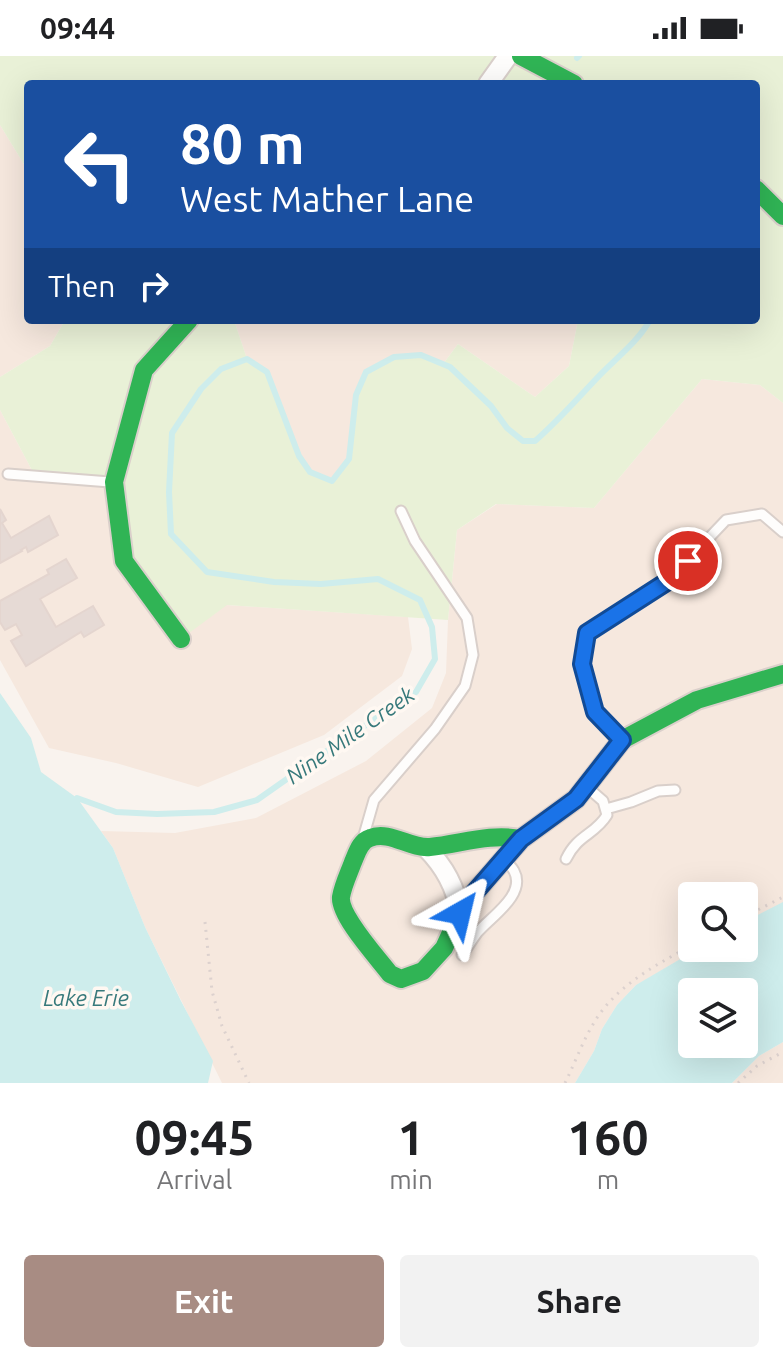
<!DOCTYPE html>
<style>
body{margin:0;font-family:Ubuntu,sans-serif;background:#f2f2f2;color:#202124;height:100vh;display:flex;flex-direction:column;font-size:30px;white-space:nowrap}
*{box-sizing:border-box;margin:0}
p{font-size:26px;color:#757577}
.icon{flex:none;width:44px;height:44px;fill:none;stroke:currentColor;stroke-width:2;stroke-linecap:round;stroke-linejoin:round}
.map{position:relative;height:1027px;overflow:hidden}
.panel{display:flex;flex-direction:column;background:#fff;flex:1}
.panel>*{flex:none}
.guide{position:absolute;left:24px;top:24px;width:736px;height:244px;border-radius:8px;box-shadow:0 8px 32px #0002;background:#1a4fa0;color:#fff;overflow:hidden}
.fabs{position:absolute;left:678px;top:826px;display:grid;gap:16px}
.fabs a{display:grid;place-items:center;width:80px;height:80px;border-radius:8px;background:#fff;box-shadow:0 8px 32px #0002;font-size:40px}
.pin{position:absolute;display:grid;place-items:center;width:68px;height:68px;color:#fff;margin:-34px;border:4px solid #fff;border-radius:50%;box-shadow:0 2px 8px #0007}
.me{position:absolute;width:88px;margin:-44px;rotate:37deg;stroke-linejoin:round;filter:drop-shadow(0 0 6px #0008)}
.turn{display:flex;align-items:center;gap:28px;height:168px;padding:0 24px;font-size:36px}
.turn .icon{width:104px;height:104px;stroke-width:2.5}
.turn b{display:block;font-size:56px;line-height:68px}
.then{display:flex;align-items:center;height:76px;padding:0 24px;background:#0003;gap:16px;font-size:30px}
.eta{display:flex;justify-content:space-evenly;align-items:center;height:136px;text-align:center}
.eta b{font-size:48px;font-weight:600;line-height:56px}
.action{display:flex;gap:16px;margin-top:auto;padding:16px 24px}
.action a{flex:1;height:92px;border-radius:8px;background:#a88c83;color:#fff;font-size:32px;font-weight:600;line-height:92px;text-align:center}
.action a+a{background:#f2f2f2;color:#202124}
.status{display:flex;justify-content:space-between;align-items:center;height:56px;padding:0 40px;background:#fff;direction:ltr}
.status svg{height:22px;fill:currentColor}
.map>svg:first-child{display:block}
.residential{fill:#f6e8de}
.green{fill:#e9f1d7}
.water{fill:#ceedec;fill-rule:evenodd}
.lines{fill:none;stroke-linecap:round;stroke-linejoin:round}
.stream{stroke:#ceedec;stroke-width:6}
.building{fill:#e6dad5;stroke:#e4d5cf;stroke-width:2}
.lane-casing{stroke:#d9cfca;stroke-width:13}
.street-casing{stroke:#d9cfca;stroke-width:22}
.fast-casing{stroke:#dbd0cb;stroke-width:22}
.path{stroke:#dcd1ce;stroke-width:3;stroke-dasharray:2 6;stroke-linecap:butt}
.lane{stroke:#fefdfc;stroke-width:9}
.street{stroke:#fefdfc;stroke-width:18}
.fast{stroke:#30b455;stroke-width:18}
.route-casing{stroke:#114b97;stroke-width:20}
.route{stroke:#1a73e8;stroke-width:14}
.labels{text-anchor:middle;stroke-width:7;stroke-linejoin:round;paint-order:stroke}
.water-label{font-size:22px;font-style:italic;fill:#37797b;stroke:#fff8f2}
</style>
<div class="status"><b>09:44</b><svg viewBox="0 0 49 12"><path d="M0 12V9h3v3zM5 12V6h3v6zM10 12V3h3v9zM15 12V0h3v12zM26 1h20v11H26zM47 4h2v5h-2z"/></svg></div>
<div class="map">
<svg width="783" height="1027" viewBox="0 0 783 1027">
<rect width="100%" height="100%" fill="#f9f3ee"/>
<g class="residential">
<path d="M0,69L28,115V264H65L50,290L0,321Z"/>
<path d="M234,264H578L569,310L535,341L458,288L443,308L421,299L356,339L349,403L332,425L310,416L299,400L267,316L247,303Z"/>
<path d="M702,323L760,329L783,347V854L744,874V840H692V892H708L636,929L617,949L602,973L594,995L575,1027H222L145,871L113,792L101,775L175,777L256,762L366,705L432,652L446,617L448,564L457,474L497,448L594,452Z"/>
<path d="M0,354L35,420L114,426L226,549L408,561L412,593L402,620L324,679L198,731L116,707L49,692L0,604Z"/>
<path d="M783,986V1027H732L759,1000Z"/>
</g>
<path class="green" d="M0,0H783V347L760,329L702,323L594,452L496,448L457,474L448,564L227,549L181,583L124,505L114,426L35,420L0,354V321L50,290L65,264H234L247,303L267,316L299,400L310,416L332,424L349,403L356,339L366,316L394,301L421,299L443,308L458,288L535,341L569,310L578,264H756V28H28V115L0,69Z"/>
<g class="water">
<path d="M0,637L31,682L41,716L77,742L113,792L145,871L181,945L213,1005L208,1027H0Z"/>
<path d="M783,846V986L759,1000L732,1027H575L594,995L602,973L617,949L636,929L699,892H744V866ZM692,936H744V988H692Z"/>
</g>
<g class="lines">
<g class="stream">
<path d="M577,2L579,0"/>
<path d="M77,742L116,756L157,758L214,756L257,744L331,692L416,636L435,603L432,571L420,544L378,523L321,528L274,526L207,516L171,478L169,436L172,377L201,333L221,313L247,303L267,316L299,400L310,416L332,425L349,403L356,339L366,316L394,301L421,299L450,311L491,350L507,372L523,385H535C558,365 577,343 598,321C616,302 637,287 650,264"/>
</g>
</g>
<g class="building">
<path d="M0,453L6,464L2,467L11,482L49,460L58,479L28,496L26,491L21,494L22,495L0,507Z"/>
<path d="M66,503L77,522L40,543L56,571L93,550L104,569L84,581L81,576L26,610L11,585L22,579L16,568L5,574L0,566V545L49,518L47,514Z"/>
</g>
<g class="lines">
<g class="lane-casing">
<g id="lane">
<path d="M8,418L110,426"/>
<path d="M619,682L595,656L582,608L587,577L668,525L726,464L762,458L783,476"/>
<path d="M606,753L631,746L658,735L675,734"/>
<path d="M364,779L374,744L435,673L465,630L473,599L467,562L415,485L401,455"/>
<path d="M566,803C578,778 595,779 607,759L603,745L588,732"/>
<path d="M462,899C467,892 472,884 477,877C489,862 527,839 514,815C512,811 509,809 506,805"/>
</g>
</g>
<g class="street-casing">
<g id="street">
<path d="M488,28L508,0"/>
<path d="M426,792C444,810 456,832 460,857"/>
</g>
</g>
<g class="fast-casing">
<g id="fast">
<path d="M521,0L574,28"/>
<path d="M756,133L783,160"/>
<path d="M181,583L124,505L114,426L144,314L189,264"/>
<path d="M521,783C489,777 461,788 430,791C410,793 390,774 370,782C360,785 357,797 353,806C349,817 343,829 341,841C339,860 378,902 390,918L401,923L423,915L444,892L460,857L469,843L521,783L576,743L622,684L697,644L783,618"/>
</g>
</g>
<g class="path">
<path d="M744,861L783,841"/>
<path d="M205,866L212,935L222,970L249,1027"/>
<path d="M565,1027C575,1007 583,984 595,965C617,929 656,909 692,889"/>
<path d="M738,1027L757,1010L783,996"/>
</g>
<use href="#lane" class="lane"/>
<use href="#street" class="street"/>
<use href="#fast" class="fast"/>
</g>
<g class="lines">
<g class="route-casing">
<path id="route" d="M460,857L469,843L521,783L576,743L622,684L595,656L582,608L587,577L668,525L688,505"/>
</g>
<use href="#route" class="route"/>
</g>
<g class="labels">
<g class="water-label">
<text transform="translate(350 679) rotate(-35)" y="8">Nine Mile Creek</text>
<text x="86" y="950">Lake Erie</text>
</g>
</g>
</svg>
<div class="fabs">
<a><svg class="icon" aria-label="search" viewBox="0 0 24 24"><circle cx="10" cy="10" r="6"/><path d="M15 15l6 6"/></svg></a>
<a><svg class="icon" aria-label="layers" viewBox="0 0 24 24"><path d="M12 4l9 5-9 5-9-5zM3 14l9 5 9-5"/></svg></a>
</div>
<div class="pin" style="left:688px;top:505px;background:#d93025"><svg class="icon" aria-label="arrive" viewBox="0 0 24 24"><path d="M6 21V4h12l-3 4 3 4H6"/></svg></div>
<svg class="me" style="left:460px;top:857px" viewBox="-20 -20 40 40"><path d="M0-17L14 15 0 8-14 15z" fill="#1a73e8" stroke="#fff" stroke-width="4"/></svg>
<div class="guide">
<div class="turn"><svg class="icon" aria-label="left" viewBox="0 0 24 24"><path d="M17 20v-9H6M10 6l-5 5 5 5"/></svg><div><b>80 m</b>West Mather Lane</div></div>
<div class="then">Then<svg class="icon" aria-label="right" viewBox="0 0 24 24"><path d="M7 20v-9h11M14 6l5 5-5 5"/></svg></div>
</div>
</div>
<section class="panel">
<div class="eta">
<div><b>09:45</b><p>Arrival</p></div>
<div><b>1</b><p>min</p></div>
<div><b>160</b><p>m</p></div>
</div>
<div class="action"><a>Exit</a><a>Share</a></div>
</section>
